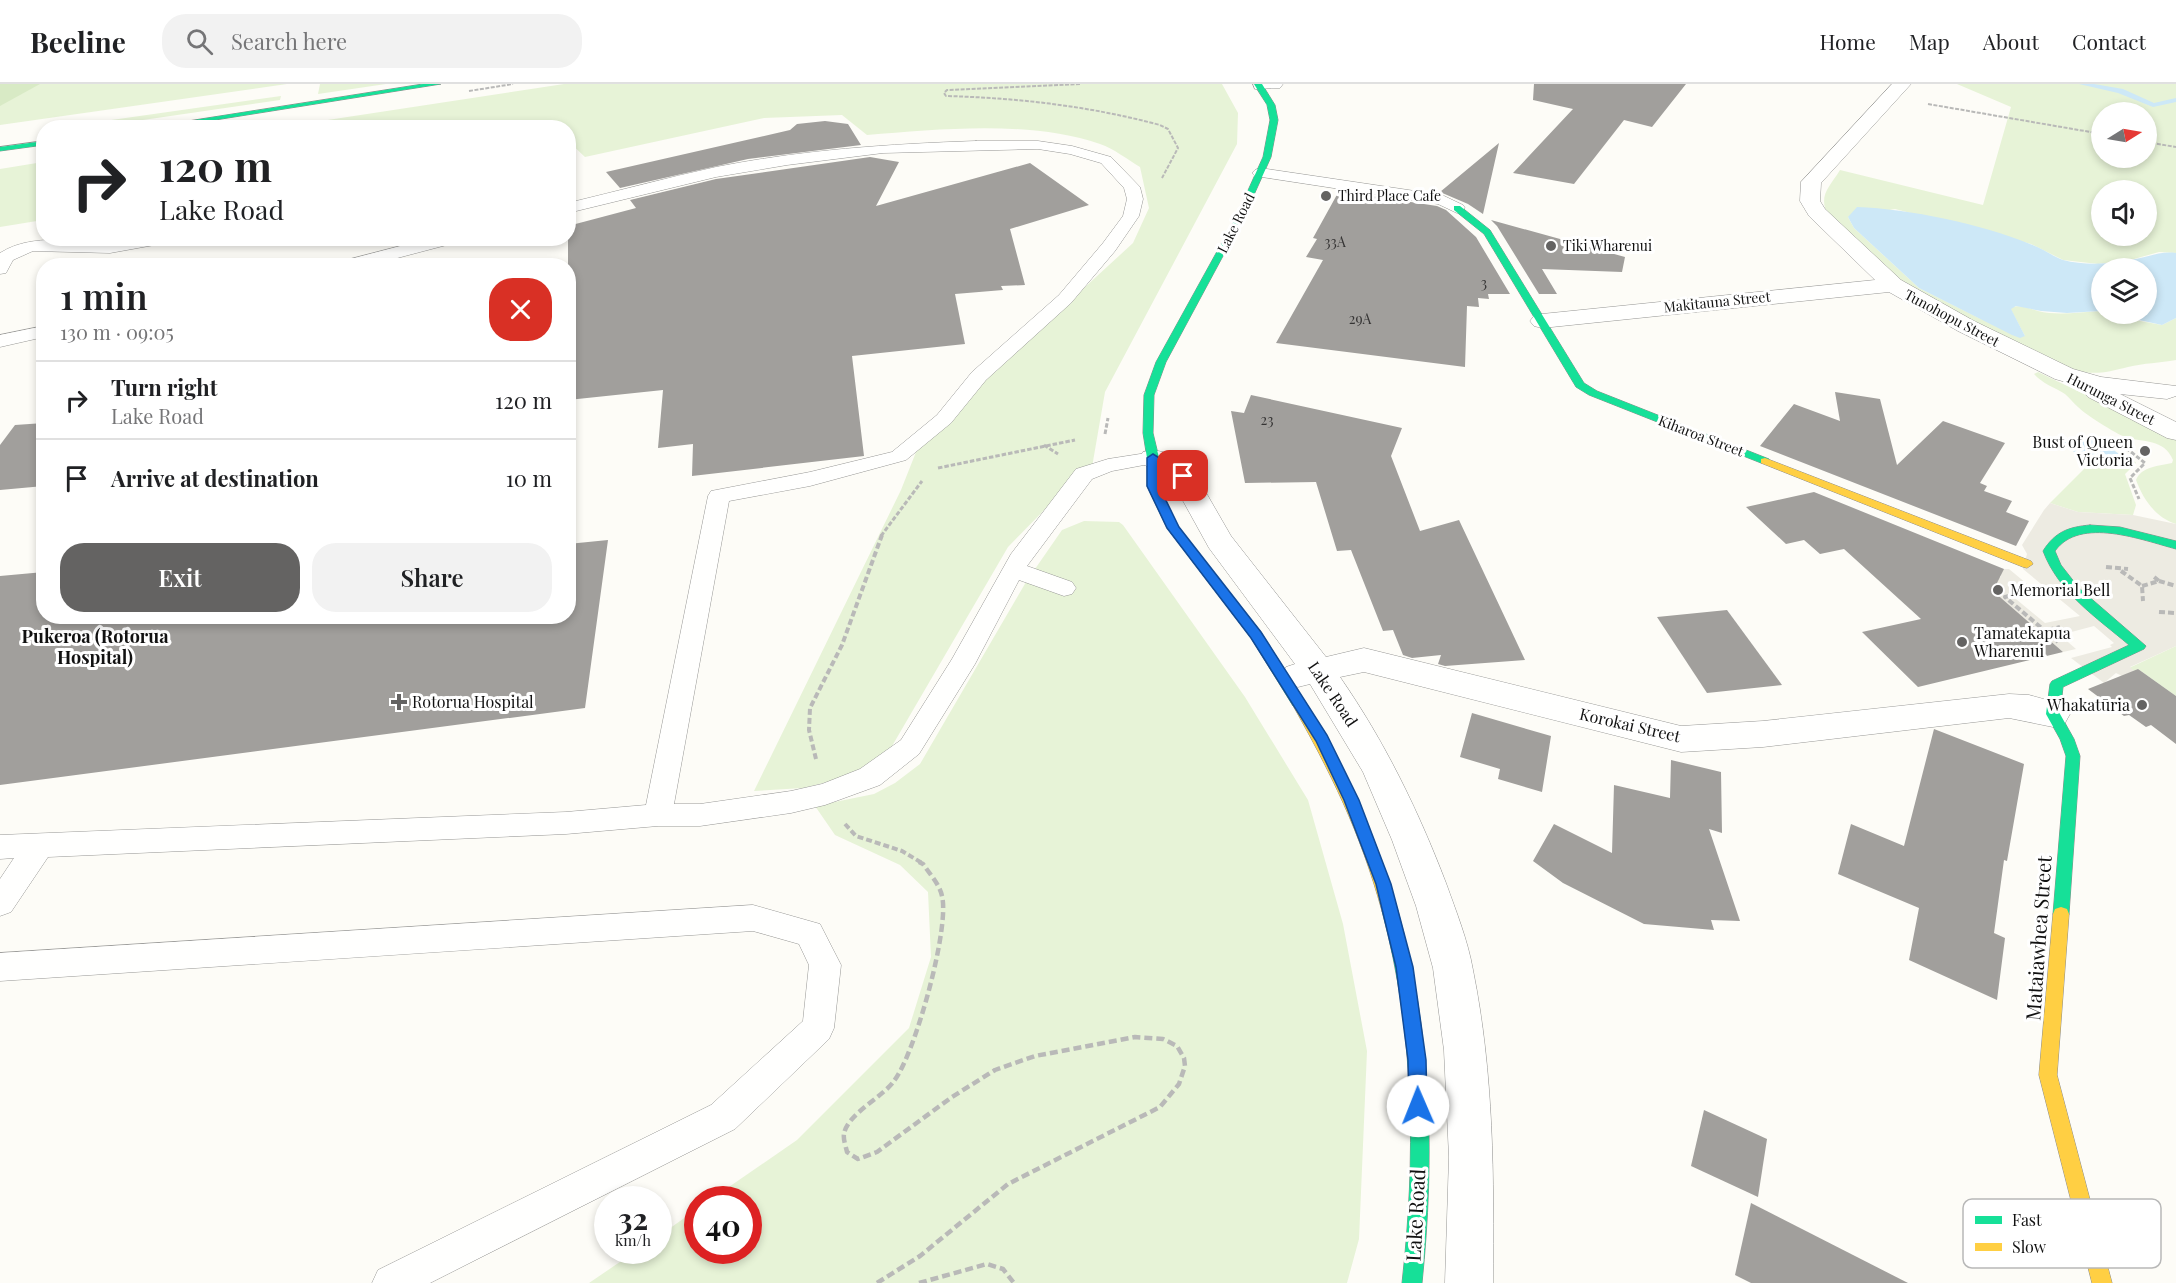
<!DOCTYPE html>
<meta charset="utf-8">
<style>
body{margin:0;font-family:"Playfair Display",serif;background:#f2f2f2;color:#202124;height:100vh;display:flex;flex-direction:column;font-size:22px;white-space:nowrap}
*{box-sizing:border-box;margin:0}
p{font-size:20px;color:#757577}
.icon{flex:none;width:33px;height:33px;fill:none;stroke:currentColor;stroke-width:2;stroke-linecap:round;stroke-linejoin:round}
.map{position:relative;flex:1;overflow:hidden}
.drawer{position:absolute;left:36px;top:174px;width:540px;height:366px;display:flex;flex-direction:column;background:#fff;border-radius:24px;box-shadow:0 3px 9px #0003}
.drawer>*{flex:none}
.top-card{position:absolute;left:36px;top:36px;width:540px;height:126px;border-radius:24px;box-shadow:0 3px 9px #0003;background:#fff;color:#202124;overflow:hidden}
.needle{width:39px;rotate:79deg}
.tools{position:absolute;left:2091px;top:18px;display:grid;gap:12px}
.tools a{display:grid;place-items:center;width:66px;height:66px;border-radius:50%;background:#fff;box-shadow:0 3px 9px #0003;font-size:30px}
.speed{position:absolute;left:594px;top:1102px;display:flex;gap:12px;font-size:30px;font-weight:700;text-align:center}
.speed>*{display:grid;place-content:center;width:78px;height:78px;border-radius:50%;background:#fff;box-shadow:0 3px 9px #0003;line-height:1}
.speed small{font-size:15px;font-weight:400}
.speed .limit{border:9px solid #d22;background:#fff;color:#111}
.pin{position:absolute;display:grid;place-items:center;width:51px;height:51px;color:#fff;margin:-26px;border-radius:12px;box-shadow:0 3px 9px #0006}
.me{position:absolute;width:66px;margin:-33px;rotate:359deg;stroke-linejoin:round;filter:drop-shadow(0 0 4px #0008)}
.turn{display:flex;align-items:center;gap:21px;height:126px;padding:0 24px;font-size:27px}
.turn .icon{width:78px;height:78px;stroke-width:2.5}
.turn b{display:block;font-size:42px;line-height:51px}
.round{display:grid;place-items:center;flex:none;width:63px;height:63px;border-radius:24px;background:#f2f2f2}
.overview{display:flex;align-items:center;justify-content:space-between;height:102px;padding:0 24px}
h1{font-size:36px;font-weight:600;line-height:45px}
.button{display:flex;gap:12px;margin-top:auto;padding:12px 24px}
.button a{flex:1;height:69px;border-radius:24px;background:#646362;color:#fff;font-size:24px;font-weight:600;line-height:69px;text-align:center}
.button a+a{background:#f2f2f2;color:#202124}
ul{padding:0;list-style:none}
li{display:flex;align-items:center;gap:18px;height:78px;padding:0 24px;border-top:2px solid #e0e0e0}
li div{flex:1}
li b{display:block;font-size:22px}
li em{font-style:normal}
header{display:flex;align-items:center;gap:36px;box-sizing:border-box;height:84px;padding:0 30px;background:#fff;border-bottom:2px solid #e0e0e0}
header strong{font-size:28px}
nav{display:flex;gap:33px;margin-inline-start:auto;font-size:21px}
.search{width:420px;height:54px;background:#f2f2f2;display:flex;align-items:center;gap:15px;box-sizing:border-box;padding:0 21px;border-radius:24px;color:#757577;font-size:22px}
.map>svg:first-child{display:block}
.green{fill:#e7f3d7;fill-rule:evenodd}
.forest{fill:#d8eac5}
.plaza{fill:#edebe2}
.water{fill:#cde8f7}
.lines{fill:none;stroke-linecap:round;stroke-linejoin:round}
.stream{fill:#cde8f7;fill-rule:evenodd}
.building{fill:#a19f9c}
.lane-casing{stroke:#979795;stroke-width:1}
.street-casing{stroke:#979795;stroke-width:1}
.fast-casing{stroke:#8e8d8b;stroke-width:1}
.slow-casing{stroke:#8e8d8b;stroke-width:1}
.path-far3{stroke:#b9b9b8;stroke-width:2;stroke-dasharray:4 1.5;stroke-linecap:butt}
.path-far2{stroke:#b9b9b8;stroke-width:3;stroke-dasharray:4.5 2;stroke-linecap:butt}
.path-far1{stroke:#b9b9b8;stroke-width:4;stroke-dasharray:6 3;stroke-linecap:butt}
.path{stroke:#b9b9b8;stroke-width:4.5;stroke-dasharray:8 4;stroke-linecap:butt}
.lane{fill:#fffffe;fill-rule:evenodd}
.street{fill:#fffffe;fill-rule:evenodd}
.fast{fill:#16e098;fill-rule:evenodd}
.slow{fill:#ffcf43;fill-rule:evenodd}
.route{fill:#1a73e8;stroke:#114b97;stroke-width:1.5}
.poi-dot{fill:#646362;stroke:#fff;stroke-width:2}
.labels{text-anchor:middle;stroke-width:6;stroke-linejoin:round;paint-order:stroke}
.far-poi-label{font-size:14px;fill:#111;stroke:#fff;text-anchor:start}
.far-street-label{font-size:14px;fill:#111;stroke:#fff}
.number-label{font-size:14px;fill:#353434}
.poi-label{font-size:16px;fill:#111;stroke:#fff;text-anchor:start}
.street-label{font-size:16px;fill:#111;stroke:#fff}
.neighbourhood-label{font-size:18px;font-weight:bold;fill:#111;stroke:#fff}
.near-street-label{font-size:20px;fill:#111;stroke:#fff}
.key{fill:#fff;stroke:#b8b8b8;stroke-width:1.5}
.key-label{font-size:16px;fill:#111}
</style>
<header>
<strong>Beeline</strong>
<div class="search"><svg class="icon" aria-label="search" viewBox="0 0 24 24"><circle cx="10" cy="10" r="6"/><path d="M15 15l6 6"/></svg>Search here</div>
<nav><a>Home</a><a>Map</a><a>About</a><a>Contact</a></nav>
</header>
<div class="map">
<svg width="2176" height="1199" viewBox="0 0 2176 1199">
<rect width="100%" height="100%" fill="#fdfcf7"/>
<g class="green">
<path d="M0,0H287L0,41Z"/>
<path d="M320,0H386L318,10Z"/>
<path d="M564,0H1222L1238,29L1237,60L1105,308L1091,389L1059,411L1008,463L888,669L848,693L803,704L754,707L901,406L918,363L1009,273L1133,159L1149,124L1140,83C1127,75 1114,65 1100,60C1029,36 941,45 867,51L842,31L764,34L585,73L569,58L568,44H275Z"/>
<path d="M1957,0H2176V169L2159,168L2134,175L2098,180L2063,176L2031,160L1895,125L1848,133L1854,144L1919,204L1981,235L2025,252L2010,224C2020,220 2028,224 2038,227C2058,232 2079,228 2100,227L2102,230L2162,241L2176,234V276C2160,279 2144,279 2128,283C2108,288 2097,291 2076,287L1913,208L1828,132C1818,111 1829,104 1840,86L1983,121L2011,23ZM2102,28H2146V74H2102ZM2102,106H2146V152H2102Z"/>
<path d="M281,12L280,16L95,43H62Z"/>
<path d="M43,78V136L0,143V85Z"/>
<path d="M2038,288L2176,354V440C2156,434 2143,415 2136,396C2142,382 2159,382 2172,379L2173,376C2164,354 2143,359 2125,353C2115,349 2086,331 2078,323C2073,319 2070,314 2065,310C2054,303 2043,300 2034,290Z"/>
<path d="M2133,375L2136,379L2125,390L2136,421L2133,431L2078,428L2050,419L2087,382H2113Z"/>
<path d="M1084,437L1119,438L1123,441L1245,613L1308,716L1343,840L1367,967L1359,1155L1347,1199H589L636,1167H658L659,1152L697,1125L698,1167H748V1116H710L797,1056L909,944L931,873L928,808L900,781L835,751L815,722L874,710L895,699L920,680L1026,498L1062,446Z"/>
<path d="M2176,562V612L2138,585L2134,587L2129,584Z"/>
</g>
<path class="forest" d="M0,0H40L0,22Z"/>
<path class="plaza" d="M2050,419L2078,428L2133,431L2176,440V562L2130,583L2134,587L2122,592L2116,589L2104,599L2071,574L2112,563L2110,561L2114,559L2094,542L2060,551L2076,565L2063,568L2003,516L1979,499L2001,493L2000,485H2009L2038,509L2016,515L2045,539L2080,532L2023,485L2027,470L2022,461L2044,426Z"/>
<g class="water">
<path d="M1857,123C1910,125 1981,140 2030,160C2042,164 2052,172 2063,176C2086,182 2113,180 2136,175C2150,172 2162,167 2176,169V234L2162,241L2111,230H2146V184H2102L2101,227L2067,229L2041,227L2016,222L2011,225L2025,252L2020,254L2012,251L1919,204L1854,144L1848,133Z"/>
<path d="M2077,352L2103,358L2119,370L2099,375L2097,379L2082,376L2063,357Z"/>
</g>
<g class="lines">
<path class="stream" d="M2079,0H2094L2123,5L2154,19L2176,14V18L2153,23L2118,9Z"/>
</g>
<g class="building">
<path d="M1534,0H1686L1652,43L1624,36L1574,100L1513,89L1573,25L1533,16Z"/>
<path d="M825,37L848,40L861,61L748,75L620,104L606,88L790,46L797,40Z"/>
<path d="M1499,59L1483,130L1468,120L1440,108Z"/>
<path d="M870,73L899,78L876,122L1030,79L1089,121L1010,145L1025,201L1001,202L1003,206L955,210L965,260L852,272L864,372L692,392L693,360L658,364L663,306L568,316V142L636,124L630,116L716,95Z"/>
<path d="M1339,107L1437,122L1446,126L1476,153L1510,210H1488L1489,215L1478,214L1479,223L1467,222L1465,283L1276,259L1323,176L1306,173L1317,155L1313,154Z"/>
<path d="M1491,136L1625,173L1622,188L1542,185L1557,210H1539L1497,142Z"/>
<path d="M1835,308L1880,315L1897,381L1943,337L2005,359L1980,399L1987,402L1984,407L2012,417L2006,428L2029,437L2016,462L1760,362L1794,320L1840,337Z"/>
<path d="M1251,311L1402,344L1391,372L1420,447L1459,436L1525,576L1445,582L1438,580L1441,571L1412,574L1403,571L1393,546L1383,547L1351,466L1337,467L1316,398L1245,399L1231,327L1244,329Z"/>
<path d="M44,339V402L0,406V361L15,341Z"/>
<path d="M1814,408L2004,485L1993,507L2063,568L1918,603L1862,548L1921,535L1844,465L1820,470L1804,456L1786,460L1746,423Z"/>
<path d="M608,456L585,624L0,701V492L44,488V532H568V460Z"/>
<path d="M1727,526L1782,601L1707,609L1657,533Z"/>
<path d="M2138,585L2176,612V660L2151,641L2146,643L2129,631L2124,632L2088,605Z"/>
<path d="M1472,629L1551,652L1542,708L1498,695L1500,685L1460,673Z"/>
<path d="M1934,645L2024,680L2007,777L2004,776L1994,849L2005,854L1997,916L1909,876L1919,824L1838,790L1851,740L1904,762Z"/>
<path d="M1671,676L1721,688L1722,749L1709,745L1740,837L1711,836L1714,846L1644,840L1563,799L1533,777L1554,740L1612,769L1614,701L1670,714Z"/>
<path d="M1704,1026L1767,1055L1758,1113L1691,1082Z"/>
<path d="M1751,1119L1908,1199H1751L1735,1191Z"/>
</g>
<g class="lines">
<g class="lane-casing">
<g id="lane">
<path d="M976,57H1038L1072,62L1111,73L1140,103L1143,115L1139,132L1115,167L1071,219L986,296L951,339L906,376L810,402L729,417L674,720H700L791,707L822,700L860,685L901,656L952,575L1011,470L1076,385L1108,375L1153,368L1160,370L1164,374L1160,378L1112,387L1092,395L1027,482L1072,498L1076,504L1072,510L1064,512L1019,496L975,580L919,670L880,701L825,721L791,729L700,742H658L566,750L48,773L11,828L0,832V795L14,774L0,775V751L566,728L646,721L708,412L711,407L810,388L892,368L937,331L972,288L1059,211L1103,159L1123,132L1127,115L1124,104L1101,79L1070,70L1038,65L883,69L787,81L716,93L568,129V119C618,107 666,94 716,83C802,66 889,60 976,57Z"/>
<path d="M1260,84L1442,111L1463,121L1465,124L1457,129L1438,120L1255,92L1252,89L1255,86Z"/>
<path d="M141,154H173L171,158L110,169L33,167L13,176L6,189L0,190V169C39,144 94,164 141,154Z"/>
<path d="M431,154H460L458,158L367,182H337L339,178Z"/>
<path d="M44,242V253L0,263V251Z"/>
<path d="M753,821L820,840L841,881L834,944L829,955L735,1045L430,1199H372L378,1186L711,1021L803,937L809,881L799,860L753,847L0,897V869Z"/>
</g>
</g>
<g class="street-casing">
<g id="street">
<path d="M1253,0H1283L1280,4L1255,5Z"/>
<path d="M1892,0H1911L1821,99L1820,117L1825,125L1901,196L1974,237L2073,285L2101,293L2176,302V312L2167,315L2120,310L2176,338V356L2167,354L2088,313L2084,308L2087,304L2055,295L1958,247L1889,208L1542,244L1534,242L1530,237L1534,232L1542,230L1875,196L1809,132L1800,117L1801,98Z"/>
<path d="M1153,366L1163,368L1193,386L1231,452L1326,573L1364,564L1681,642L1763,637L2009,610L2029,611L2065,621L2070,630L2065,639L2053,643L2009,634L1763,663L1681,668L1364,588L1340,593C1385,658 1418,726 1446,799C1456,827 1468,857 1473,886C1494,990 1494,1093 1493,1199H1445L1449,1073L1444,966L1433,884L1416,822L1392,756L1363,688L1310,600L1298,603L1286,599L1282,591L1286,583L1295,580L1209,464L1172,397L1143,380L1139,374L1143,368Z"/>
</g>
</g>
<g class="fast-casing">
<g id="fast">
<path d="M423,0H441L165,44H144Z"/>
<path d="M1254,0H1262L1275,21L1278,36L1271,73L1244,133L1166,278L1154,311L1153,349L1159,374V402L1178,443L1261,548L1305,618L1303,622H1293L1251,554L1167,444L1147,402V374L1143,349L1144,311L1156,278L1236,133L1263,73L1270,36L1267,21Z"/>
<path d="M44,57V61L0,67V63Z"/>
<path d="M1454,122H1460L1490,146L1584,299L1597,307L1769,375V379H1761L1589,311L1576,303L1484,150L1454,126Z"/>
<path d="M2090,441L2120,443L2176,457V465C2142,456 2080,432 2055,467L2061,481L2079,504L2146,562L2144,565L2063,603L2060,630L2074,655L2080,672L2069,830L2067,835L2061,837L2055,835L2053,830L2066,672L2060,655L2046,630L2050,600L2052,597L2129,561C2096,533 2059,509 2043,467C2055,448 2068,443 2090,441Z"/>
<path d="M1390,820L1396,822L1398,827C1432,949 1435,1073 1422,1199H1402C1416,1073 1415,950 1382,827L1384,822Z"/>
</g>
</g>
<g class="slow-casing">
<g id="slow">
<path d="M1765,374L2031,477L2033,480L2027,484L2023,483L1761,379V375Z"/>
<path d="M1298,613L1303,614C1344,681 1376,751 1398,827L1396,832L1390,834L1384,832L1382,827C1360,747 1331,689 1291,618L1293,614Z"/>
<path d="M2061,823L2067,825L2069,830L2057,991L2112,1199H2092L2039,991L2053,830L2055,825Z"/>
</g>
</g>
<g class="path-far3">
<path d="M1080,0L947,6L944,9L946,12C1019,14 1089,22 1160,41L1168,45L1178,64L1162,94"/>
<path d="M469,7L513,0"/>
<path d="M1928,20L2102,50"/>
<path d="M2146,58L2176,63"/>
</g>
<g class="path-far2">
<path d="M1105,350L1108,334"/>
<path d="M1044,361L1058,370"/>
<path d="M2126,364L2145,379L2130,394L2139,415"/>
<path d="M938,384L1075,356"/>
<path d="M881,452L922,397"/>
</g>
<g class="path-far1">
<path d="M2106,483L2128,485"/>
<path d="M2121,487L2142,502L2143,517"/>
<path d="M2159,497L2176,502"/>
<path d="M2142,502L2159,497L2153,492"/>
<path d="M2009,512L2005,513L2058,558"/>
<path d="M2159,528L2176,529"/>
<path d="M2039,548L2060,543"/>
<path d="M816,675L809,646L810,624L842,561L882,451"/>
<path d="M845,740L856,752L902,767L922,779"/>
</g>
<g class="path">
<path d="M877,1199L920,1172L1008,1100L1160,1023L1179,1000L1185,982L1184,974L1177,962L1163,955L1135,953L1035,972L995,986L952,1013L877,1068L858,1075L847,1068C846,1063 843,1055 844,1050C847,1030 883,1013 894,997C915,970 950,844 942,812C940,801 929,789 923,780L919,778"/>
<path d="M919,1199L987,1180L1003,1185L1014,1199"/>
</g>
<use href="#lane" class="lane"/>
<use href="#street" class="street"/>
<use href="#fast" class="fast"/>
<use href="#slow" class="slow"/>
</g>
<path class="route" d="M1153,370L1188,392L1187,395H1179L1159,382V402L1179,443L1261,548L1327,651L1359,716L1391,800L1413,883L1426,976L1427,1022L1424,1028L1418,1031L1412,1028L1409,1022L1408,976L1396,883L1376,800L1344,716L1316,657L1251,554L1167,444L1147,402V374Z"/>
<g class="poi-dot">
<circle cx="1326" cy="112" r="6"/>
<circle cx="1551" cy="162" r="6"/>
<circle cx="2145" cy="367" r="6"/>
<circle cx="1998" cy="506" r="6"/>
<circle cx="1962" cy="558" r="6"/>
<path d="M396 609h6v6h6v6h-6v6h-6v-6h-6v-6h6z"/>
<circle cx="2142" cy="621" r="6"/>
</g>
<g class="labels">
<g class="far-poi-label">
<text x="1338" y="117">Third Place Cafe</text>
<text x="1563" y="167">Tiki Wharenui</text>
</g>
<g class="far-street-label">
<text transform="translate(1236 139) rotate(-63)" y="5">Lake Road</text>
<text transform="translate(1717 218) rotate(-6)" y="5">Makitauna Street</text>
<text transform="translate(1952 234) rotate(28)" y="5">Tunohopu Street</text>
<text transform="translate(2111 315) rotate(27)" y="5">Hurunga Street</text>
<text transform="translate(1701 352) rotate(21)" y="5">Kiharoa Street</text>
</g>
<g class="number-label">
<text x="1335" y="163">33A</text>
<text x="1484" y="204">3</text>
<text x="1360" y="240">29A</text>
<text x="1267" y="341">23</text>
</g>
<g class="poi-label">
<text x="2133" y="364" text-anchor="end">Bust of Queen<tspan x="2133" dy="18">Victoria</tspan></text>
<text x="2010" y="512">Memorial Bell</text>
<text x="1974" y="555">Tamatekapua<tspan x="1974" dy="18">Wharenui</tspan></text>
<text x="412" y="624">Rotorua Hospital</text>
<text x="2130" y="627" text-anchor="end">Whakatūria</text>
</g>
<g class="street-label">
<text transform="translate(1333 610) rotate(56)" y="6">Lake Road</text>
<text transform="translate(1630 641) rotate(13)" y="6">Korokai Street</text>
</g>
<g class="neighbourhood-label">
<text x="95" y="559">Pukeroa (Rotorua<tspan x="95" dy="21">Hospital)</tspan></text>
</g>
<g class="near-street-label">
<text transform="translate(2039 854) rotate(-86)" y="7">Mataiawhea Street</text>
<text transform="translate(1416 1131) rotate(-87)" y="7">Lake Road</text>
</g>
</g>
<rect x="1963" y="1115" width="198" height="69" rx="9" class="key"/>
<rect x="1975" y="1132" width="27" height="8" fill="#16e098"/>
<rect x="1975" y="1159" width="27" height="8" fill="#ffcf43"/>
<g class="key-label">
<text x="2012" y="1142">Fast</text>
<text x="2012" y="1169">Slow</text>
</g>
</svg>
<div class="tools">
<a><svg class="needle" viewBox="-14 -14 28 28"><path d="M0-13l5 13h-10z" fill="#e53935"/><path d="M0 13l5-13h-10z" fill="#757577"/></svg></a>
<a><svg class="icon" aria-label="sound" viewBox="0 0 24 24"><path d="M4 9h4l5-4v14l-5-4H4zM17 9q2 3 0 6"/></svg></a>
<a><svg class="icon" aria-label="layers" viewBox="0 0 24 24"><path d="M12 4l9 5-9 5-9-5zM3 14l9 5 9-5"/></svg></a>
</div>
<div class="speed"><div>32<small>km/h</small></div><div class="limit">40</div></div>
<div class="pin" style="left:1183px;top:392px;background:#d93025"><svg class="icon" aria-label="arrive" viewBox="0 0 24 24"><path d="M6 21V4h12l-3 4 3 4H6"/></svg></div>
<svg class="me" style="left:1418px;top:1022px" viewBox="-20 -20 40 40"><circle r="19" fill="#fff"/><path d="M0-13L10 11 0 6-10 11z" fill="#1a73e8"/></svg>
<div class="top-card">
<div class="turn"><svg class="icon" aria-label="right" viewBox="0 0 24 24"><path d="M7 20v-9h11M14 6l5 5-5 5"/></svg><div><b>120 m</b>Lake Road</div></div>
</div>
<section class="drawer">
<div class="overview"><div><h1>1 min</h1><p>130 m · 09:05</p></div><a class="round" style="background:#d93025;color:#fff"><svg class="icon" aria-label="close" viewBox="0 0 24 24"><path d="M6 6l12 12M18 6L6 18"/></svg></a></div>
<ul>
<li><svg class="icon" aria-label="right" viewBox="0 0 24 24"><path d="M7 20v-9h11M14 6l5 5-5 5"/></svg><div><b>Turn right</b><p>Lake Road</p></div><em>120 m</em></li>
<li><svg class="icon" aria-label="arrive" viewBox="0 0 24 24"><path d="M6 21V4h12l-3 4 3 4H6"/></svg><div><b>Arrive at destination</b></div><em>10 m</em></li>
</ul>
<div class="button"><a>Exit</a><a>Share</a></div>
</section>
</div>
